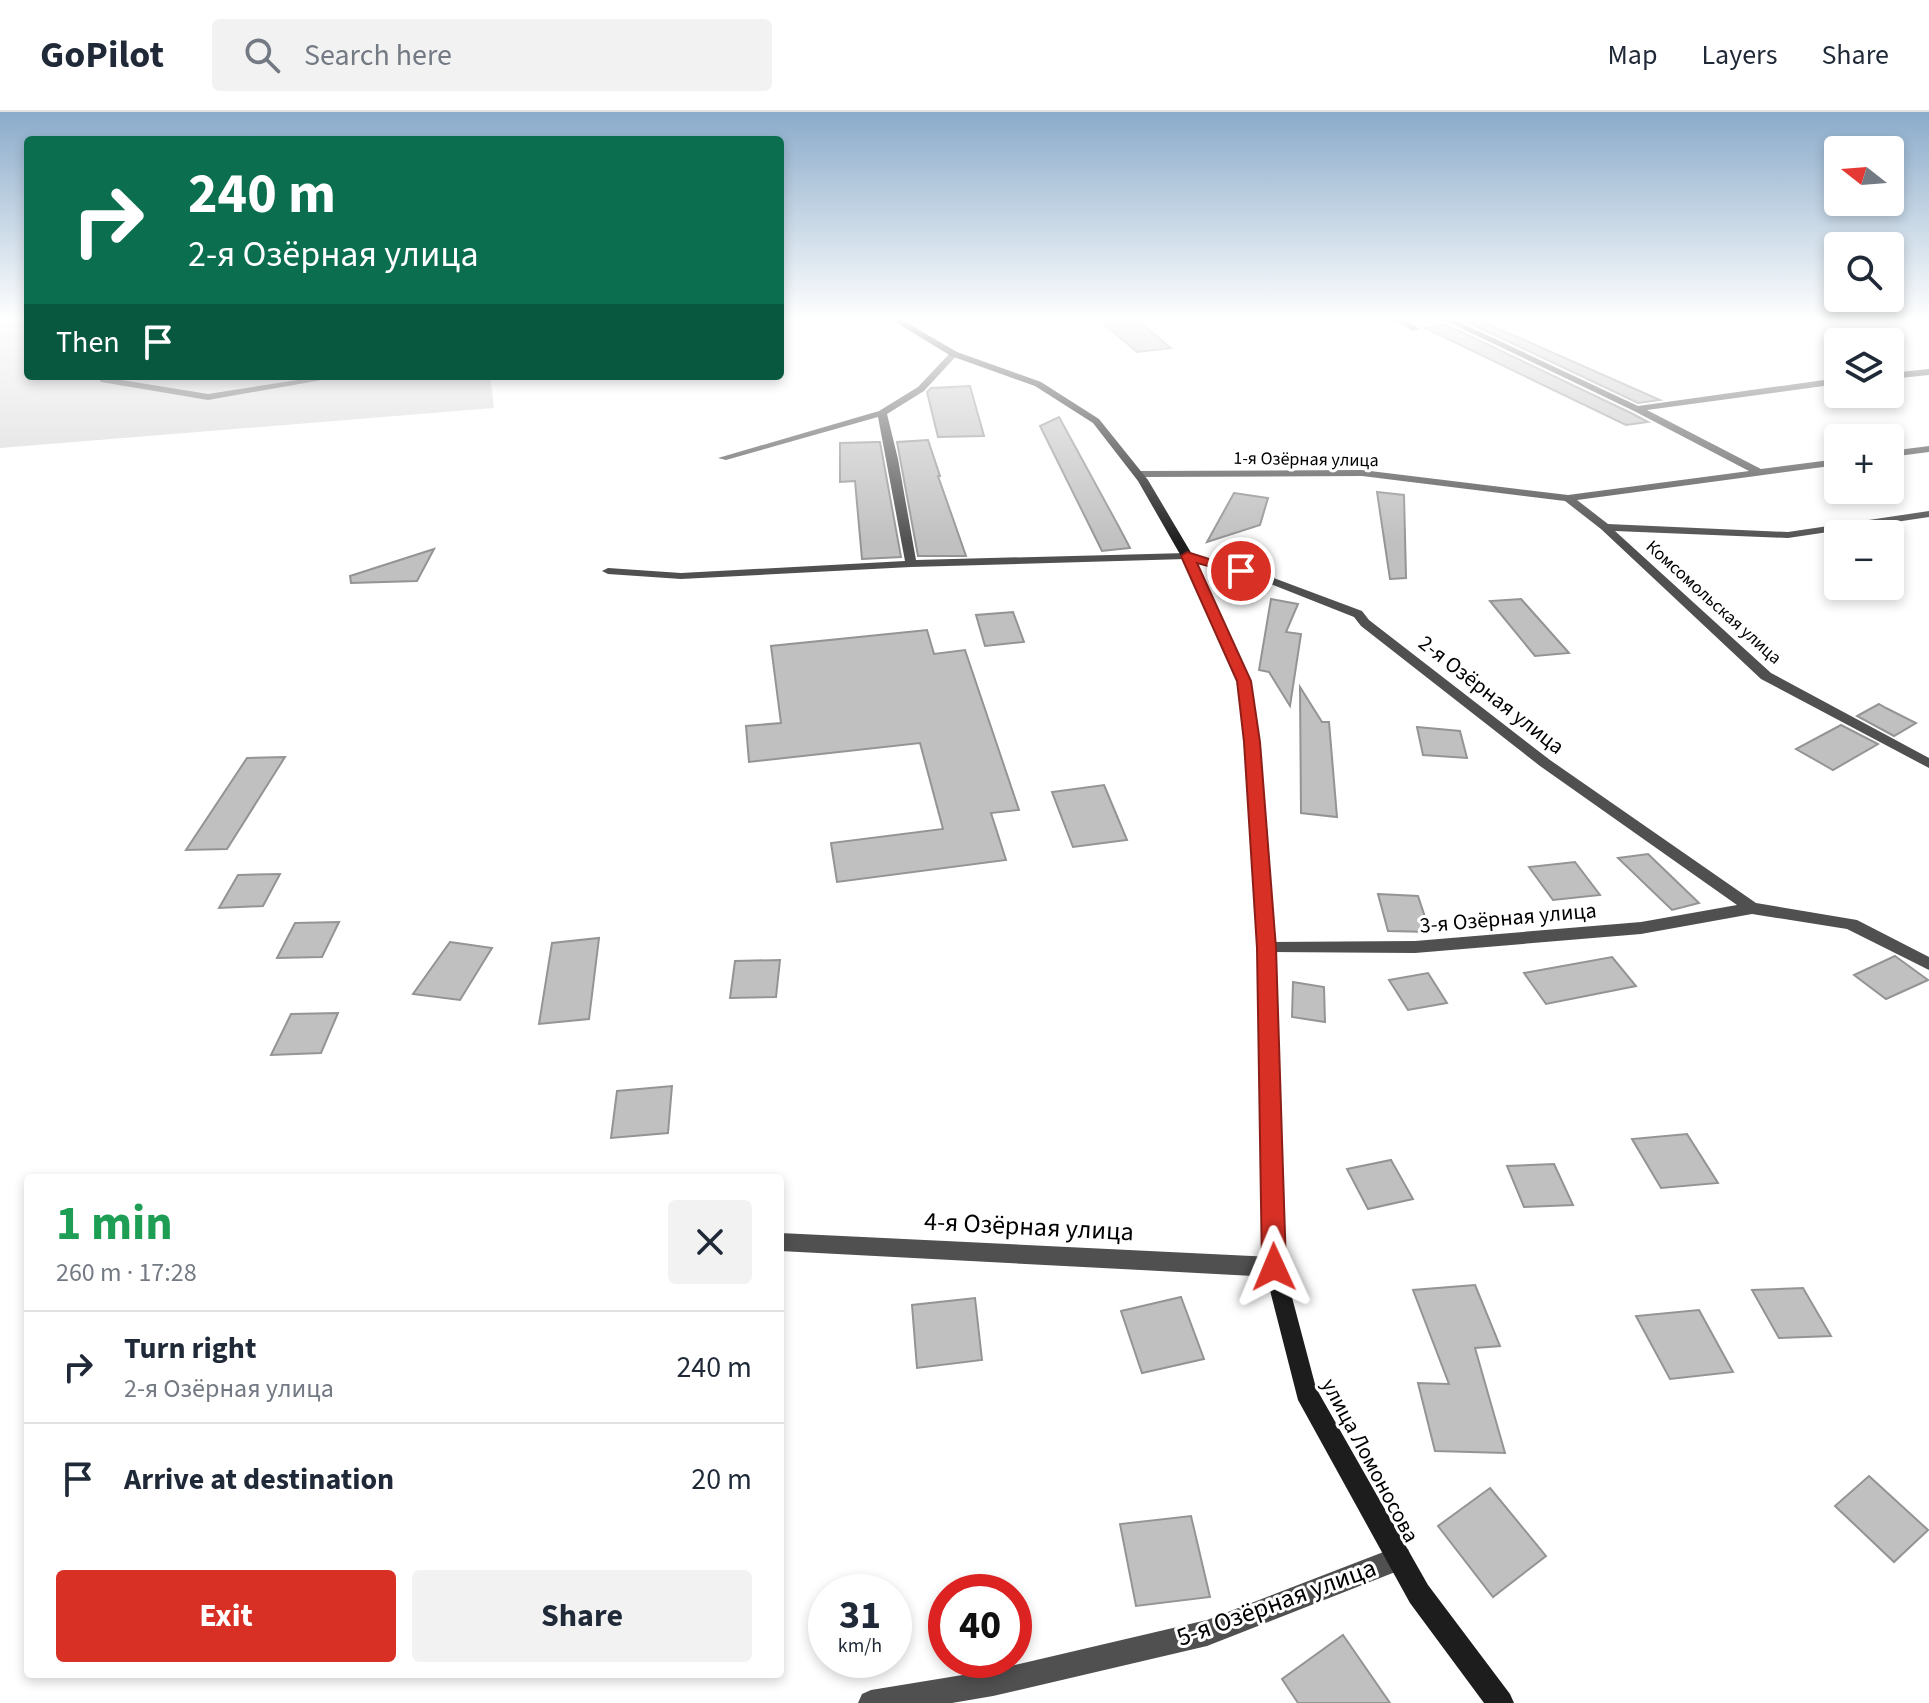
<!DOCTYPE html>
<meta charset="utf-8">
<style>
body{margin:0;font-family:"Source Sans 3",sans-serif;background:#f2f2f3;color:#1f2937;height:100vh;display:flex;flex-direction:column;font-size:30px;white-space:nowrap}
*{box-sizing:border-box;margin:0}
p{font-size:26px;color:#747a83}
.icon{flex:none;width:44px;height:44px;fill:none;stroke:currentColor;stroke-width:2;stroke-linecap:round;stroke-linejoin:round}
.map{position:relative;flex:1;overflow:hidden}
.panel{position:absolute;left:24px;top:1062px;width:760px;height:504px;display:flex;flex-direction:column;background:#fff;border-radius:8px;box-shadow:0 4px 12px #0003}
.panel>*{flex:none}
.guide{position:absolute;left:24px;top:24px;width:760px;height:244px;border-radius:8px;box-shadow:0 4px 12px #0003;background:#0b6e4f;color:#fff;overflow:hidden}
.needle{width:52px;rotate:287deg}
.buttons{position:absolute;left:1824px;top:24px;display:grid;gap:16px}
.buttons a{display:grid;place-items:center;width:80px;height:80px;border-radius:8px;background:#fff;box-shadow:0 4px 12px #0003;font-size:40px}
.speed{position:absolute;left:808px;top:1462px;display:flex;gap:16px;font-size:40px;font-weight:700;text-align:center}
.speed>*{display:grid;place-content:center;width:104px;height:104px;border-radius:50%;background:#fff;box-shadow:0 4px 12px #0003;line-height:1}
.speed small{font-size:20px;font-weight:400}
.speed .limit{border:12px solid #d22;background:#fff;color:#111}
.pin{position:absolute;display:grid;place-items:center;width:68px;height:68px;color:#fff;margin:-34px;border:4px solid #fff;border-radius:50%;box-shadow:0 2px 8px #0007}
.me{position:absolute;width:88px;margin:-44px;rotate:359deg;stroke-linejoin:round;filter:drop-shadow(0 0 6px #0008)}
.turn{display:flex;align-items:center;gap:28px;height:168px;padding:0 32px;font-size:36px}
.turn .icon{width:104px;height:104px;stroke-width:2.5}
.turn b{display:block;font-size:56px;line-height:68px}
.then{display:flex;align-items:center;height:76px;padding:0 32px;background:#0003;gap:16px;font-size:30px}
.round{display:grid;place-items:center;flex:none;width:84px;height:84px;border-radius:8px;background:#f2f2f3}
.head{display:flex;align-items:center;justify-content:space-between;height:136px;padding:0 32px}
h1{font-size:48px;font-weight:700;line-height:60px;color:#1e9e55}
.cta{display:flex;gap:16px;margin-top:auto;padding:16px 32px}
.cta a{flex:1;height:92px;border-radius:8px;background:#d93025;color:#fff;font-size:32px;font-weight:700;line-height:92px;text-align:center}
.cta a+a{background:#f2f2f3;color:#1f2937}
ul{padding:0;list-style:none}
li{display:flex;align-items:center;gap:24px;height:112px;padding:0 32px;border-top:2px solid #e0e1e3}
li div{flex:1}
li b{display:block;font-size:30px}
li em{font-style:normal}
header{display:flex;align-items:center;gap:48px;box-sizing:border-box;height:112px;padding:0 40px;background:#fff;border-bottom:2px solid #e0e1e3}
header strong{font-size:38px}
nav{display:flex;gap:44px;margin-inline-start:auto;font-size:28px}
.search{width:560px;height:72px;background:#f2f2f3;display:flex;align-items:center;gap:20px;box-sizing:border-box;padding:0 28px;border-radius:8px;color:#747a83;font-size:30px}
.map>svg:first-child{display:block}
.green{fill:#d7d7d7}
.building{fill:#c0c0c0;stroke:#949494;stroke-width:2}
.lines{fill:none;stroke-linecap:round;stroke-linejoin:round}
.lane{fill:#505050;fill-rule:evenodd}
.street{fill:#505050;fill-rule:evenodd}
.secondary{fill:#1d1d1d;fill-rule:evenodd}
.route{fill:#d93025;stroke:#8d1f18;stroke-width:2}
.labels{text-anchor:middle;stroke-width:6;stroke-linejoin:round;paint-order:stroke}
.far-street-label{font-size:18px;fill:#000;stroke:#fff}
.street-label{font-size:22px;fill:#000;stroke:#fff}
.near-street-label{font-size:26px;fill:#000;stroke:#fff}
</style>
<header>
<strong>GoPilot</strong>
<div class="search"><svg class="icon" aria-label="search" viewBox="0 0 24 24"><circle cx="10" cy="10" r="6"/><path d="M15 15l6 6"/></svg>Search here</div>
<nav><a>Map</a><a>Layers</a><a>Share</a></nav>
</header>
<div class="map">
<svg width="1929" height="1591" viewBox="0 0 1929 1591">
<rect width="100%" height="100%" fill="#fff"/>
<path class="green" d="M0,208H28V264H490L494,296L0,336Z"/>
<g class="building">
<path d="M1100,208H1137L1171,236L1137,240Z"/>
<path d="M1463,208H1479L1660,288L1638,291Z"/>
<path d="M1445,212L1633,302L1648,310L1626,313L1425,216Z"/>
<path d="M970,274L984,324L938,325L927,280L931,276Z"/>
<path d="M1059,305L1119,415L1130,436L1102,439L1040,314Z"/>
<path d="M928,328L940,364H938L966,444H918L897,330Z"/>
<path d="M876,330H880L901,445L862,447L855,369L840,370V331Z"/>
<path d="M1377,380L1404,383L1406,466L1390,467Z"/>
<path d="M1234,381L1268,386L1260,413L1207,430Z"/>
<path d="M434,437L417,469L351,471L350,464Z"/>
<path d="M1271,487L1298,492L1286,520L1301,522L1290,594L1269,560L1259,558Z"/>
<path d="M1521,487L1569,541L1535,544L1490,489Z"/>
<path d="M1013,500L1024,530L985,534L976,503Z"/>
<path d="M927,518L934,542L965,538L1019,698L991,701L1006,748L837,770L831,731L943,717L920,631L749,650L746,614L781,611L771,534Z"/>
<path d="M1300,575L1322,610H1329L1337,705L1301,701Z"/>
<path d="M1879,592L1886,596L1916,611L1894,624L1857,604Z"/>
<path d="M1841,613L1878,632L1833,658L1796,637Z"/>
<path d="M1417,615L1460,619L1467,646L1423,643Z"/>
<path d="M285,645L227,737L186,738L247,646Z"/>
<path d="M1104,673L1127,728L1073,735L1052,680Z"/>
<path d="M1648,742L1699,791L1672,798L1618,746Z"/>
<path d="M1575,750L1600,783L1553,788L1529,755Z"/>
<path d="M280,762L263,794L219,796L238,763Z"/>
<path d="M1378,782L1418,784L1430,820L1388,819Z"/>
<path d="M339,810L322,845L277,846L295,811Z"/>
<path d="M599,826L589,907L539,912L552,831Z"/>
<path d="M450,830L492,836L460,888L413,882Z"/>
<path d="M1895,844L1928,868L1886,887L1854,863Z"/>
<path d="M1612,845L1636,874L1546,892L1524,861Z"/>
<path d="M780,848L776,885L730,886L735,849Z"/>
<path d="M1428,861L1447,891L1408,898L1389,868Z"/>
<path d="M1293,870L1324,875L1325,910L1292,905Z"/>
<path d="M338,901L321,941L271,943L291,902Z"/>
<path d="M672,974L668,1021L611,1026L617,979Z"/>
<path d="M1687,1022L1718,1071L1661,1076L1632,1027Z"/>
<path d="M1391,1048L1413,1087L1368,1097L1347,1057Z"/>
<path d="M1554,1052L1573,1093L1524,1095L1507,1054Z"/>
<path d="M1475,1173L1500,1234L1475,1236L1505,1341L1435,1339L1418,1271L1449,1272L1413,1178Z"/>
<path d="M1803,1176L1831,1224L1779,1226L1752,1178Z"/>
<path d="M1181,1185L1204,1247L1142,1261L1121,1199Z"/>
<path d="M975,1186L982,1248L917,1256L912,1193Z"/>
<path d="M1699,1198L1733,1260L1670,1267L1636,1204Z"/>
<path d="M1869,1364L1928,1418L1894,1450L1835,1394Z"/>
<path d="M1490,1376L1546,1444L1493,1485L1438,1414Z"/>
<path d="M1191,1404L1210,1485L1136,1494L1120,1412Z"/>
<path d="M1343,1523L1390,1591H1298L1282,1567Z"/>
</g>
<g class="lines">
<path class="lane" d="M97,264L208,282L323,264H344L208,288L101,270Z"/>
<g class="street">
<path d="M1394,208H1405L1420,217L1413,219Z"/>
<path d="M1444,208H1455L1638,294L1838,266V272L1647,298L1761,357L1838,347V353L1577,388L1608,412L1788,420L1929,399V405L1788,426L1615,419L1771,561L1929,646V656L1761,567L1601,417L1565,389L1362,364L1138,365L1133,362L1138,359L1362,358L1568,383L1749,359L1634,299Z"/>
<path d="M951,240L958,242L924,279L887,302L898,347L916,448L1187,441L1271,465L1362,499L1369,508L1550,648L1756,791L1857,808L1929,845V858L1847,817L1752,802L1641,822L1415,841L1261,840L1259,836L1261,832L1267,830L1415,829L1641,810L1737,793L1540,654L1361,514L1354,505L1263,469L1186,447L911,455L681,467L608,462L602,459L608,456L681,461L905,449L878,305L726,348L718,346L879,299L918,275Z"/>
<path d="M1929,257V263L1890,267V261Z"/>
<path d="M1929,334V340L1890,345V339Z"/>
<path d="M780,1121L1274,1145L1281,1148L1284,1155L1281,1162L1274,1165L780,1139Z"/>
<path d="M1399,1434L1408,1437L1411,1446L1408,1455L1207,1534L993,1584L952,1591H858L862,1582L871,1578L993,1558L1207,1508Z"/>
</g>
<path class="secondary" d="M892,208H902L957,240L1041,270L1099,307L1148,368L1193,444L1250,569L1259,630L1275,836L1284,1155L1316,1276L1428,1473L1510,1582L1514,1591H1484L1410,1491L1298,1288L1264,1155L1259,836L1245,630L1238,569L1181,444L1138,369L1093,311L1035,274L951,244Z"/>
</g>
<linearGradient id="sky" x2="0" y2="1"><stop stop-color="#8aabca"/><stop offset="0.48" stop-color="#fff"/><stop offset="1" stop-color="#fff" stop-opacity="0"/></linearGradient>
<rect width="1929" height="431" fill="url(#sky)"/>
<path class="route" d="M1187,440L1247,459L1241,463L1197,451L1251,569L1260,630L1276,836L1286,1155L1283,1163L1274,1166L1266,1163L1262,1155L1257,836L1244,630L1237,569L1181,444Z"/>
<g class="labels">
<g class="far-street-label">
<text transform="translate(1306 347) rotate(1)" y="6">1-я Озёрная улица</text>
<text transform="translate(1714 490) rotate(42)" y="6">Комсомольская улица</text>
</g>
<g class="street-label">
<text transform="translate(1492 582) rotate(38)" y="8">2-я Озёрная улица</text>
<text transform="translate(1508 805) rotate(-5)" y="8">3-я Озёрная улица</text>
<text transform="translate(1371 1348) rotate(62)" y="8">улица Ломоносова</text>
</g>
<g class="near-street-label">
<text transform="translate(1029 1114) rotate(3)" y="9">4-я Озёрная улица</text>
<text transform="translate(1276 1490) rotate(-20)" y="9">5-я Озёрная улица</text>
</g>
</g>
</svg>
<div class="buttons">
<a><svg class="needle" viewBox="-14 -14 28 28"><path d="M0-13l5 13h-10z" fill="#e53935"/><path d="M0 13l5-13h-10z" fill="#747a83"/></svg></a>
<a><svg class="icon" aria-label="search" viewBox="0 0 24 24"><circle cx="10" cy="10" r="6"/><path d="M15 15l6 6"/></svg></a>
<a><svg class="icon" aria-label="layers" viewBox="0 0 24 24"><path d="M12 4l9 5-9 5-9-5zM3 14l9 5 9-5"/></svg></a>
<a>+</a>
<a>−</a>
</div>
<div class="speed"><div>31<small>km/h</small></div><div class="limit">40</div></div>
<div class="pin" style="left:1241px;top:459px;background:#d93025"><svg class="icon" aria-label="arrive" viewBox="0 0 24 24"><path d="M6 21V4h12l-3 4 3 4H6"/></svg></div>
<svg class="me" style="left:1274px;top:1155px" viewBox="-20 -20 40 40"><path d="M0-17L14 15 0 8-14 15z" fill="#d93025" stroke="#fff" stroke-width="4"/></svg>
<div class="guide">
<div class="turn"><svg class="icon" aria-label="right" viewBox="0 0 24 24"><path d="M7 20v-9h11M14 6l5 5-5 5"/></svg><div><b>240 m</b>2-я Озёрная улица</div></div>
<div class="then">Then<svg class="icon" aria-label="arrive" viewBox="0 0 24 24"><path d="M6 21V4h12l-3 4 3 4H6"/></svg></div>
</div>
<section class="panel">
<div class="head"><div><h1>1 min</h1><p>260 m · 17:28</p></div><a class="round"><svg class="icon" aria-label="close" viewBox="0 0 24 24"><path d="M6 6l12 12M18 6L6 18"/></svg></a></div>
<ul>
<li><svg class="icon" aria-label="right" viewBox="0 0 24 24"><path d="M7 20v-9h11M14 6l5 5-5 5"/></svg><div><b>Turn right</b><p>2-я Озёрная улица</p></div><em>240 m</em></li>
<li><svg class="icon" aria-label="arrive" viewBox="0 0 24 24"><path d="M6 21V4h12l-3 4 3 4H6"/></svg><div><b>Arrive at destination</b></div><em>20 m</em></li>
</ul>
<div class="cta"><a>Exit</a><a>Share</a></div>
</section>
</div>
